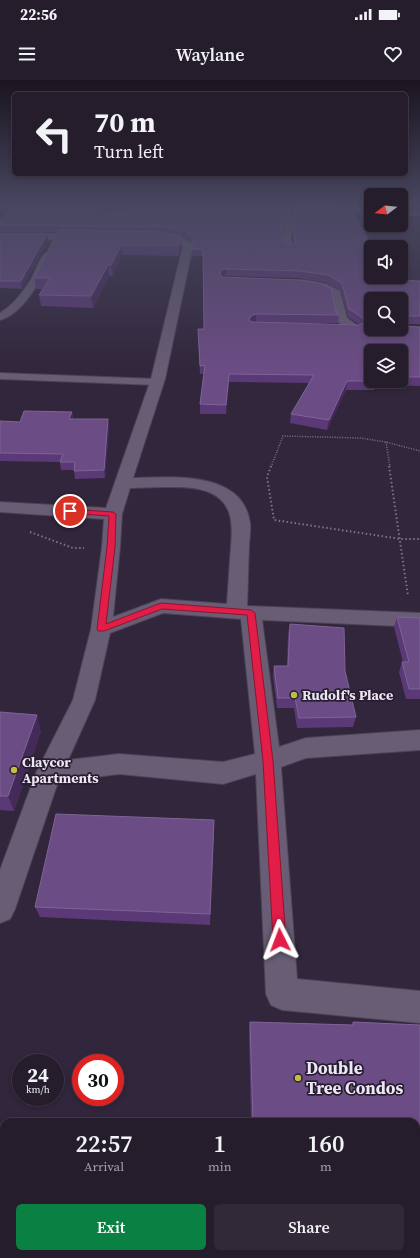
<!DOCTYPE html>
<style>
body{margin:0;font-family:"Source Serif 4",serif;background:#312938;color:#f1f3f6;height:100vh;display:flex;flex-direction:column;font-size:15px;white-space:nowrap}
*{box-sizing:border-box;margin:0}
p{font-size:13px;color:#a3a1a9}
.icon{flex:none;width:22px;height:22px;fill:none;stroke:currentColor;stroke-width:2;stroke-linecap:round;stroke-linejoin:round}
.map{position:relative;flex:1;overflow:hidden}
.drawer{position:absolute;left:0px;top:1038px;width:420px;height:140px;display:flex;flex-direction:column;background:#251c2c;border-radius:12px 12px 0 0;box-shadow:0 2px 6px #0003,0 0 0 1px #423a48}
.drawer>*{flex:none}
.banner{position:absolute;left:12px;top:12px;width:396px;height:84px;border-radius:6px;box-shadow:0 2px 6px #0003,0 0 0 1px #423a48;background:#251c2c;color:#f1f3f6;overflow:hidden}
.needle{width:26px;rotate:254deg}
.tools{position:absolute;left:364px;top:108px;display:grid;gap:8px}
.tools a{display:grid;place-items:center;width:44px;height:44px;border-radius:6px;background:#251c2c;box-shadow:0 2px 6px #0003,0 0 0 1px #423a48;font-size:20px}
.speed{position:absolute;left:12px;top:974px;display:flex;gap:8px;font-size:20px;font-weight:700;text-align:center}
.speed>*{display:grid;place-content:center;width:52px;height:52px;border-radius:50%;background:#251c2c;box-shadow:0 2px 6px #0003,0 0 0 1px #423a48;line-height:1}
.speed small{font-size:10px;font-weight:400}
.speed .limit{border:6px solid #d22;background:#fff;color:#111}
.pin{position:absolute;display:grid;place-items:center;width:34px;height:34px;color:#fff;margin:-17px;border:2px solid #fff;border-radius:50%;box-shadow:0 1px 4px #0007}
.me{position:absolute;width:44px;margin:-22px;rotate:357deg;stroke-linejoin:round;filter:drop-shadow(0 0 3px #0008)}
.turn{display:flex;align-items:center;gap:14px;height:84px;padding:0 16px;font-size:18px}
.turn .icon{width:52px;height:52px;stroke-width:2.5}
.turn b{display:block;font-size:28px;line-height:34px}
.eta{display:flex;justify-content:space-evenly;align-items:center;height:68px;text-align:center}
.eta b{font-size:24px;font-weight:600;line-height:28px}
.action{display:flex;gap:8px;margin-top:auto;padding:8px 16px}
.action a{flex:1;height:46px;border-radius:6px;background:#0b8043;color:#fff;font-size:16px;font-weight:600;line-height:46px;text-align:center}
.action a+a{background:#312938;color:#f1f3f6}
.status{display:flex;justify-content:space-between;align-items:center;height:28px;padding:0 20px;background:#251c2c;direction:ltr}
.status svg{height:11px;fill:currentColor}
header{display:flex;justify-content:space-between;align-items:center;height:52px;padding:0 16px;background:#251c2c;font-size:18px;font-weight:600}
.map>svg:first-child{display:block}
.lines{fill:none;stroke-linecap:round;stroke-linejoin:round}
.lane-casing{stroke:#4c4354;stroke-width:2}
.street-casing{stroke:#4c4354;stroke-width:2}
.path-far1{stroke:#7e7587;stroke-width:1.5;stroke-dasharray:1 1.5;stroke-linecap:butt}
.path{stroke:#7e7587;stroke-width:2;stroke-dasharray:1.5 2.5;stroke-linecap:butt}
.lane{fill:#695d75;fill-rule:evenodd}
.street{fill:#695d75;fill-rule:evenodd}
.wall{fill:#5b3976;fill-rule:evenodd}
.shaded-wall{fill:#442a59}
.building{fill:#6b4c84;stroke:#7f6496;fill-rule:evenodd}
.route{fill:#e11d48;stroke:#92132f}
.poi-dot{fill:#bebf42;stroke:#271d30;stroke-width:1.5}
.labels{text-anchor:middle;stroke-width:3.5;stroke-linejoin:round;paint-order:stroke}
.poi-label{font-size:14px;font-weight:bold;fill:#ede6f4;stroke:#271d30;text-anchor:start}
.near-poi-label{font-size:17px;font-weight:bold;fill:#ede6f4;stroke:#271d30;text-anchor:start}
</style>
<div class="status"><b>22:56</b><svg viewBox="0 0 49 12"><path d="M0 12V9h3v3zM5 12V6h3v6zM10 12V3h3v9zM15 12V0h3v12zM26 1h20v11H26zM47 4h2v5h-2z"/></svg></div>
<header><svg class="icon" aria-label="menu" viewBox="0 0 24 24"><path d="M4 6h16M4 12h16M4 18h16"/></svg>Waylane<svg class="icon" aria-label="heart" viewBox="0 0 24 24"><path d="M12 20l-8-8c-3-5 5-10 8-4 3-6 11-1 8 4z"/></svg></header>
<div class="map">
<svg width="420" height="1178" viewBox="0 0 420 1178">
<rect width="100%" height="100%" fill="#31263b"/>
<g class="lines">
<g class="lane-casing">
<path id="lane" d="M0,293L157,299L162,302L157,305L0,299Z"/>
</g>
<g class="street-casing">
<g id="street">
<path d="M280,126H330L371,129V133L323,130H289L293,139L291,158L294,168L289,171L284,168L283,158L285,139L279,128Z"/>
<rect x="401" y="131" width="19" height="4"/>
<path d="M0,153L85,154L89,157L85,160L0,159Z"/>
<path d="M151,155C164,155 183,154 193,165L165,299L133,398C171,397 243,390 250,443C251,451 249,460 249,467C248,487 248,506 247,526L420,533V547L262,540L279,667L306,658L420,650V670L306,678L281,687L297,899L420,911V943L282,930L271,925L266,914L256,694L223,704L119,694L58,702L15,829L10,839L0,843V790L36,693L73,620L91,549L102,467L104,439L0,432V422L106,428L151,299L183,166L175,162L148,160L147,158ZM161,407C175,407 192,406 206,411C238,422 232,452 230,479C229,494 228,509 227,524L161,519L113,537L120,467L122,434L130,408ZM163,533L241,539L255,674L223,682L119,674L68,680L95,620L110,553Z"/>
<path d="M48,172L53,175C43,196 24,234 0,240V233C11,227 23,212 30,201C35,194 40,174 48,172Z"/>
<path d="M303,200L326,204L340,211L347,238L362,249L360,251H352L338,242L331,215L319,209L299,205L298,203L299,201Z"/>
</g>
</g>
<g class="path-far1">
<path d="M386,362L390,387"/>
<path d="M271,387L283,356L360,358L386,362L420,371"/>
</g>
<g class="path">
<path d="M271,386L267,397L274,440L401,459H420"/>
<path d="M389,386L408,516"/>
<path d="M30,452L73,468H84"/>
</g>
<use href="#lane" class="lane"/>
<use href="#street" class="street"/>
</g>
<g class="wall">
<path d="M16,126H123L118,131L97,136L98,137L226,127V126H268L282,152L283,161L289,165L294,163L293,158L294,139L292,134L293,127L370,164L400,200L420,201V244H401V219H371V249L420,247V306L375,305L374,310H346L327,350L290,343L291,334L309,303L229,302L226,334H200V324L204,294H200L198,249H204L203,176H192V169L193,164L188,159L181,158V167L179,176L122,175L113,196H109L93,228L41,226L39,215L43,209H36L34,198L58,152H0V145ZM226,196L299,198L327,203L341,211L348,237L360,245L264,243H338L339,235L336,232L224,197ZM371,271H401V301H371Z"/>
<path d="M0,154L48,160L22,209L0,208Z"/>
<path d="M72,332L73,339L109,347L105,398L75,399L74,390H61L60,382L0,381V341L20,342Z"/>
<path d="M397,537L420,538V619H406L399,592L402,582H403L394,547Z"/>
<path d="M290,544L345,591L356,637L353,647L297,648L294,628H277L273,596L274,586H287L288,554Z"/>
<path d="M0,632L41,651L14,731L0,730Z"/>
<path d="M214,752L210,845L40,837L35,827Z"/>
<path d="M250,942L352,945L353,942L420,945V1178H254V1174H416V1042H251L249,951Z"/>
</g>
<g class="shaded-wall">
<path d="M111,126H123L118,131L94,137L92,134L93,131Z"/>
<path d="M47,154L48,160L22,209L21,201Z"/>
<path d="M181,157V167L179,176V165Z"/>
<path d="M121,165L122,175L113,196L111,185Z"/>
<path d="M108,185L109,196L93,228L91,216Z"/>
<path d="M226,189V196L222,198L220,193L222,190Z"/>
<path d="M256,234V242L251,244L249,240L251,236Z"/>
<path d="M371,237V245L366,249L367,241Z"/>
<path d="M229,294V302L226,334V325Z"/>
<path d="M347,301L346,310L327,350L329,340Z"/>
<path d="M72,332L73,340L69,339Z"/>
<path d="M108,339L109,347L105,398L104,390Z"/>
<path d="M37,635L41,651L14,731L8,716Z"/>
<path d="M214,740V752L210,845V834Z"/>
</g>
<g class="building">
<path d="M16,126H111L93,131L92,134L98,137L136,127H227V126H268L269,127H281L284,133L282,151L283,161L289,165L296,162L293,151L295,133L293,127L351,128L370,164L378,160L382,167H371V197H398L400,200L420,201V236H403L401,239V219H371V237L367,241L369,244H371V249H401V246L420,247V297H401V271H371V301H375H347L329,340L291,334L314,295L229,294L226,325L200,324L205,285L200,286L198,249H204L203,169H192L194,158L187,152L163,147L0,145V140L10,130ZM226,189L300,191L328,195L342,203L349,229L366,240V242L359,245L252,242L249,240L251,236L256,234L339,235L336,232L331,208L319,203L300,200L222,197L220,193L222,190Z"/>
<path d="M59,150L162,152L181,157L179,165H121L111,185H108L91,216L39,215L50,198H34Z"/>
<path d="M0,154H47L21,201H0Z"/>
<path d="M24,331L72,332L69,339H108L104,390L74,391L75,382H60L63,374L0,373V341L20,342Z"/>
<path d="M397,537L420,538V609H409L402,582H409Z"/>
<path d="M290,544L344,548L345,591L356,637L299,638L295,618H278L274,586H288Z"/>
<path d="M0,632L37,635L8,716H0Z"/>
<path d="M56,734L214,740L210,834L35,827Z"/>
<path d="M250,942L353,945V942L420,945V1178H256V1174H416V1042H253Z"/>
</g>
<linearGradient id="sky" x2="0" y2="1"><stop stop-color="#1b1520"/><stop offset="0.43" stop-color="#484760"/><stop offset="1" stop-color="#484760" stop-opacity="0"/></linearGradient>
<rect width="420" height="291" fill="url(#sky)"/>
<path class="route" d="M70,429L113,432L116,434L115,467L106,544L161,523L251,530L255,533L273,681L286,860L284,865L280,867L275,865L273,860L263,681L247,535L162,529L104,551H98L97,549L107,467L109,436L68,433L67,431Z"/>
<g class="poi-dot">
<circle cx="294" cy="615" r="4"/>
<circle cx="14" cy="690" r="4"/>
<circle cx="298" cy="998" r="4"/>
</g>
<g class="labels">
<g class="poi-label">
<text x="302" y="620">Rudolf's Place</text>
<text x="22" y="687">Claycor<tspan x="22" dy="16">Apartments</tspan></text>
</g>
<g class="near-poi-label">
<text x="306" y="994">Double<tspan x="306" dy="20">Tree Condos</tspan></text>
</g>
</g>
</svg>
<div class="tools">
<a><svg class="needle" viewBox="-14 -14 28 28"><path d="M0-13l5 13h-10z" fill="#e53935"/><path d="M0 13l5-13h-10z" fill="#a3a1a9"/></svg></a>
<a><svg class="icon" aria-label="sound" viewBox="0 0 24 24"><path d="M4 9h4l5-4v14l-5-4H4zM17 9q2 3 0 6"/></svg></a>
<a><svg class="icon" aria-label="search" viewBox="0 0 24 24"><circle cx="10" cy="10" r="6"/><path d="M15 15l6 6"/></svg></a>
<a><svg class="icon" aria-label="layers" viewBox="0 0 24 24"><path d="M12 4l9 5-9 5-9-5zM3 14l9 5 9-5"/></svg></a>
</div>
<div class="speed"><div>24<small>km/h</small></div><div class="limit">30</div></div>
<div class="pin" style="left:70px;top:431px;background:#d93025"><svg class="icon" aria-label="arrive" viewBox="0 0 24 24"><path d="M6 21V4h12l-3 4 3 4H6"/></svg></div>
<svg class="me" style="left:280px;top:860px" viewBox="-20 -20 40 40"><path d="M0-17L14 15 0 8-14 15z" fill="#e11d48" stroke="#fff" stroke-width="4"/></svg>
<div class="banner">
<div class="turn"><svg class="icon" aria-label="left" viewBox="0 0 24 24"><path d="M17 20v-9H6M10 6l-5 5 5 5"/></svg><div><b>70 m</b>Turn left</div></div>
</div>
<section class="drawer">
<div class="eta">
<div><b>22:57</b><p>Arrival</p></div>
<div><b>1</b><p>min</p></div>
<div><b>160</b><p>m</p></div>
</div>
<div class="action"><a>Exit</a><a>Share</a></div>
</section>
</div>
